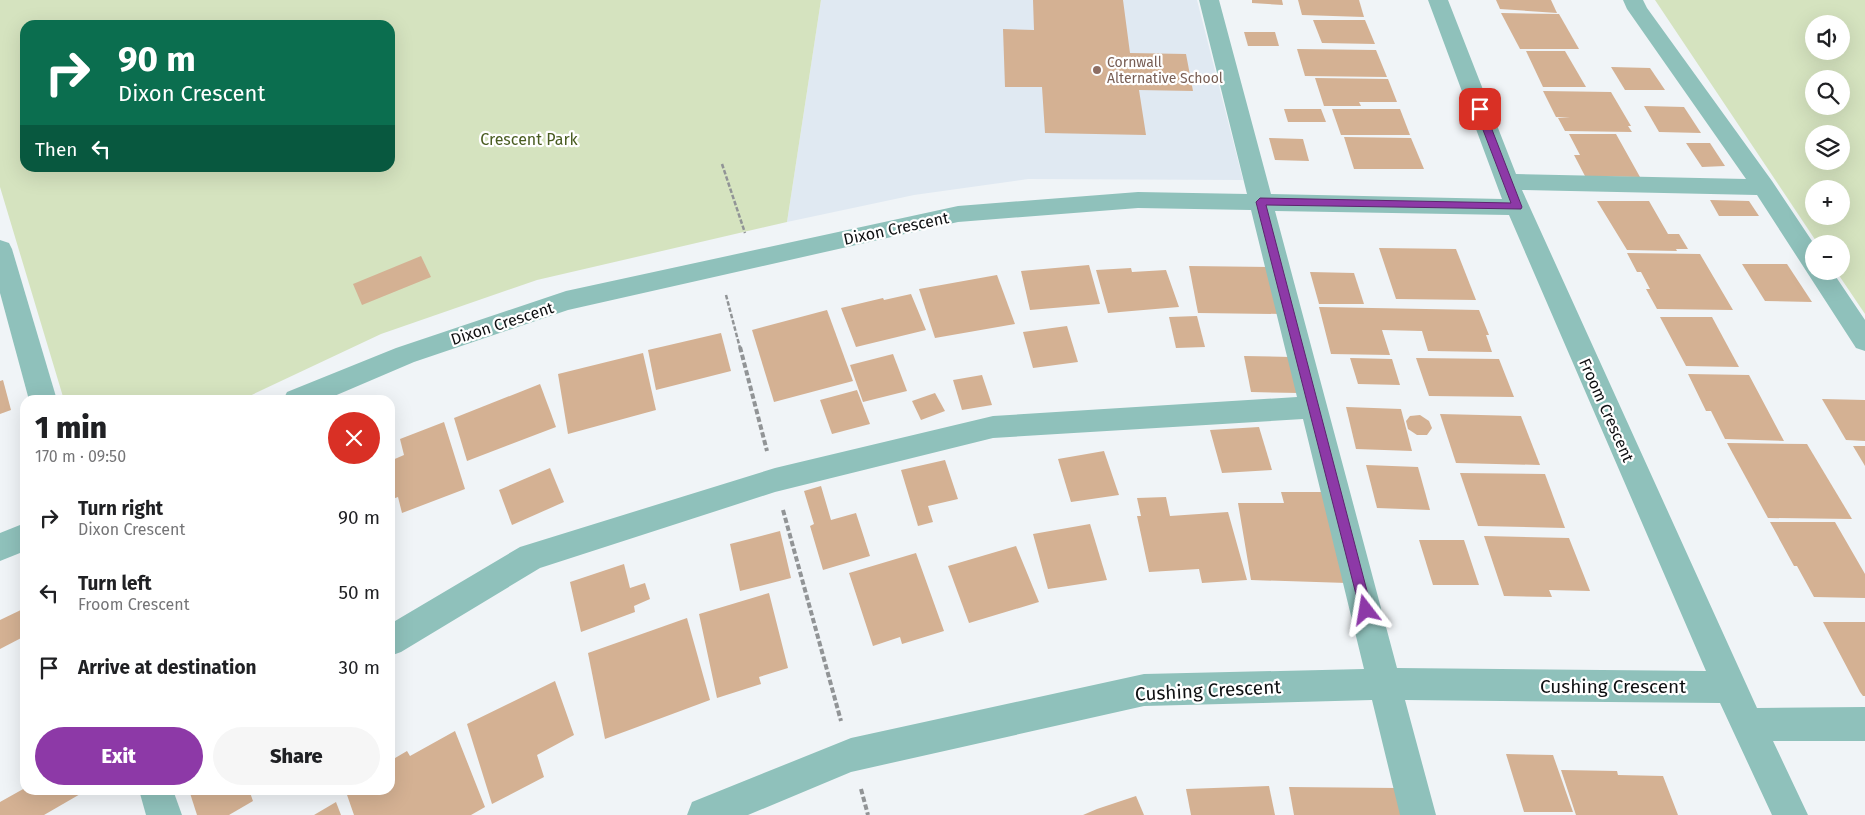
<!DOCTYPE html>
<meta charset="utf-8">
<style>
body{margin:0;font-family:"Fira Sans",sans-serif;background:#f6f6f6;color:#202124;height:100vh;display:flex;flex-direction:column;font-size:19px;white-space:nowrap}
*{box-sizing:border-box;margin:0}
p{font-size:16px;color:#757577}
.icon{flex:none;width:28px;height:28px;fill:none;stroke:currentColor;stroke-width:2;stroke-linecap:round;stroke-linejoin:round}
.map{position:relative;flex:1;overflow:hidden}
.sheet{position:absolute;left:20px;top:395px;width:375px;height:400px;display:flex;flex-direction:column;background:#fff;border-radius:15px;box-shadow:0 5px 20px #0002}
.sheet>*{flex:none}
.guide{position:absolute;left:20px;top:20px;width:375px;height:152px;border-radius:15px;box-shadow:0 5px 20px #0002;background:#0b6e4f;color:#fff;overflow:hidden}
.fabs{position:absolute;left:1805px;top:15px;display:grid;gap:10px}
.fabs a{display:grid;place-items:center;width:45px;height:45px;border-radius:50%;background:#fff;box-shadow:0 5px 20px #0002;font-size:25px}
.pin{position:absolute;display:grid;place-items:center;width:42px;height:42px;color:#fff;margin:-21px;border-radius:10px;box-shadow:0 2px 8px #0006}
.me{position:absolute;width:55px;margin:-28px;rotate:346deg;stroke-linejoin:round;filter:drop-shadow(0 0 4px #0008)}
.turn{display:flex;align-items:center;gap:18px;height:105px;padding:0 15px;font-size:22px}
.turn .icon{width:65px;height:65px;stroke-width:2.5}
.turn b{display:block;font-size:35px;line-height:42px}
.then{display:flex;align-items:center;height:48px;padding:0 15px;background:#0003;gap:10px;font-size:19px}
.round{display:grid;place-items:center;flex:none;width:52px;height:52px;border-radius:26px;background:#f6f6f6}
.summary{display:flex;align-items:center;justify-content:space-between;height:85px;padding:0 15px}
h1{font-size:30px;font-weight:800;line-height:38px}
.button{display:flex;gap:10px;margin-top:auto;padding:10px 15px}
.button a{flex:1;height:58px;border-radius:30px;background:#8d39a7;color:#fff;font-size:20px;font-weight:800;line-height:58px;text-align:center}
.button a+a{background:#f6f6f6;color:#202124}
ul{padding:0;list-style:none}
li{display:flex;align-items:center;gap:15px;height:75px;padding:0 15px}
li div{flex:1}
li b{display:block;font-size:19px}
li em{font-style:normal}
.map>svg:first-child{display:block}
.built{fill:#e0e9f2}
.green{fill:#d5e3bf;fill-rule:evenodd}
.building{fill:#d4b193}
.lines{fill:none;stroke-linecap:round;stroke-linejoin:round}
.path-far1{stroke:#919496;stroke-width:2.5;stroke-dasharray:4.5 2;stroke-linecap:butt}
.path{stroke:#919496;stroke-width:4;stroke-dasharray:5.5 2.5;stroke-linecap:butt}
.minor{fill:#8fc1bb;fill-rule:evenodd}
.route{fill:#8d39a7;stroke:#5c256d}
.education-dot{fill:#8d6e63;stroke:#fff;stroke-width:2}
.labels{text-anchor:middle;stroke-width:4.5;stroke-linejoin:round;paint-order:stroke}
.far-education-label{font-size:14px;fill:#785e54;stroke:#fff;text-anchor:start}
.park-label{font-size:16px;fill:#495c21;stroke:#fff}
.street-label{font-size:16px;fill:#0f1012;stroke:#fff}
.near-street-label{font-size:19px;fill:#0f1012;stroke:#fff}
</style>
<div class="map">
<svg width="1865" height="815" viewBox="0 0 1865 815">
<rect width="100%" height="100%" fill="#f0f4f7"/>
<path class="built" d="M821,0H1197L1243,180L1028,179L914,195L787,222Z"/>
<g class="green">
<path d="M0,0H821L787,222L537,280L381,334L241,400H64L0,187ZM25,25H390V168H25Z"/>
<path d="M1655,0H1865V314L1836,271H1841V244H1818ZM1814,24H1841V51H1814ZM1814,79H1841V106H1814ZM1814,134H1841V161H1814ZM1814,189H1841V216H1814Z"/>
</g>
<g class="building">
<path d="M1033,0H1123L1130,53L1186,54L1193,91L1139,90L1146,135L1045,133L1042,87H1005L1003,29L1034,30Z"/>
<path d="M1252,0H1282L1283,5L1252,3Z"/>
<path d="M1298,0H1359L1364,17L1302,15Z"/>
<path d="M1496,0H1551L1557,13L1500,9Z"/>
<path d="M1501,13L1559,14L1579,49H1520Z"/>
<path d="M1313,20H1365L1375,44L1322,43Z"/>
<path d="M1244,32H1275L1279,46H1248Z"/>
<path d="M1297,49L1376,50L1387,77L1305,76Z"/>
<path d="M1526,51H1565L1586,87H1543Z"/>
<path d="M1611,67L1650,68L1665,90H1625Z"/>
<path d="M1315,78L1388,79L1397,102H1359L1361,106H1324Z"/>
<path d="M1543,91L1611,92L1631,126H1628L1632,132L1565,131L1558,118H1570L1556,117Z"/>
<path d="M1644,106L1684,107L1701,133L1659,132Z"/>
<path d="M1284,109H1321L1326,122H1288Z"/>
<path d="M1332,109H1400L1410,135H1341Z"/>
<path d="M1569,134H1616L1640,177L1585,176L1574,155H1580Z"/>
<path d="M1344,137L1411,138L1424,169H1354Z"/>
<path d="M1269,138L1303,139L1309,161L1275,160Z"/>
<path d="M1686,143H1710L1725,166L1702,167Z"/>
<path d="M1710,200L1749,201L1759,216H1719Z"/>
<path d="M1597,201H1649L1668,234H1679L1688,249H1676L1677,251L1627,250Z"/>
<path d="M1379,248L1456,249L1476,300L1396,299Z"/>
<path d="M1627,253L1700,254L1733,310L1657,309L1646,289H1650L1641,272H1637Z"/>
<path d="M421,256L431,277L362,305L353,284Z"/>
<path d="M1742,264H1787L1812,302L1765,301Z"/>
<path d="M1089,265L1100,304L1030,310L1021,271Z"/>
<path d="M1189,266L1270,267L1282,314L1198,313Z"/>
<path d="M1131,268L1132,272L1166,270L1179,307L1108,313L1096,270Z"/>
<path d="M1310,272L1354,273L1364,304H1319Z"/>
<path d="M997,275L1015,324L935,338L919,289Z"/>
<path d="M911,294L926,330L856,347L841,308L883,298L884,300Z"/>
<path d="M1319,307L1479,310L1489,335H1486L1492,352L1428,351L1422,331L1382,330L1390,355L1331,354Z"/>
<path d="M827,310L853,381L774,402L752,330Z"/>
<path d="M1197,316L1205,347L1176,348L1169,317Z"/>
<path d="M1660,317H1712L1739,367L1686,366Z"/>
<path d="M1067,326L1078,362L1033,368L1023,332Z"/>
<path d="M721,333L731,371L656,390L648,350Z"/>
<path d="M643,353L656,410L568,434L558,374Z"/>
<path d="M893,354L907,391L863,402L850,365Z"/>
<path d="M1244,356L1291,357L1300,393L1251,392Z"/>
<path d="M1350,358L1392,359L1400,385L1358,384Z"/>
<path d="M1416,358L1499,359L1514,397L1429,396Z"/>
<path d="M1688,374L1749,375L1784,441L1725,439L1711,411H1706Z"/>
<path d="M982,375L992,405L962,410L953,380Z"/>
<path d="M3,380L11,410L0,414V381Z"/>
<path d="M540,384L556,427L467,461L454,418Z"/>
<path d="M857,390L870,424L832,434L820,400Z"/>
<path d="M935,393L945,411L921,420L912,401Z"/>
<path d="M1822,399L1865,400V441L1846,440Z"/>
<path d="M1346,407L1401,409L1412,451L1356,449Z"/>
<path d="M1440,414L1521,416L1540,465L1456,463Z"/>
<path d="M1420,415L1429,421L1432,428L1427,435H1417L1408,429L1406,421L1410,416Z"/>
<path d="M444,422L465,489L402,513L398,497L390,500V461L404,455L400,439Z"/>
<path d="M1259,427L1272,470L1222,473L1210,430Z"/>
<path d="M1727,443L1807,444L1852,519L1768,518Z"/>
<path d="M1853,446H1865V466Z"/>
<path d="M1104,451L1119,495L1071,502L1058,459Z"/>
<path d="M945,460L958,499L928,506L933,522L918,526L901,470Z"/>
<path d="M1366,465L1418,467L1430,510L1377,508Z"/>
<path d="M550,468L564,502L512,525L499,490Z"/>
<path d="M1460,473L1545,474L1565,528L1478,526Z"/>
<path d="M821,486L831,520L856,513L870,556L823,570L810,526L814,524L804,491Z"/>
<path d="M1281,492H1322L1347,583L1251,580L1238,503H1284Z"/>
<path d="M1166,497L1170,516L1228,512L1247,580L1202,583L1199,569L1149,572L1137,516H1141L1137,498Z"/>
<path d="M1770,522H1835L1865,574V598L1814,597L1797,566H1794Z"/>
<path d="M1090,524L1107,580L1048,589L1033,534Z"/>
<path d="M780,531L791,578L740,591L730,544Z"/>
<path d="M1484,536L1569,538L1590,591L1549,590L1552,597L1504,596Z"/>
<path d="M1419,540H1464L1479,585H1433Z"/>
<path d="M1016,546L1039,602L969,623L948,566Z"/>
<path d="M916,553L944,631L902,644L900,637L873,646L849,573Z"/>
<path d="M624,564L630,588L645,583L650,599L634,606L635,612L581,632L570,582Z"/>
<path d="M769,593L788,668L759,677L761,684L717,698L699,614Z"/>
<path d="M25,608V636L0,649V620Z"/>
<path d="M687,618L710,700L605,739L588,653Z"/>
<path d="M1823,622H1865V696H1863L1860,692Z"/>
<path d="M555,681L574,735L537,755L544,777L492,804L467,724Z"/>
<path d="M455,731L485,807L471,815H354L346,792L350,790H390V761L407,751L410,756Z"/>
<path d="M1506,754L1553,755L1573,812H1524Z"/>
<path d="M1561,770L1617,771L1618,775L1663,776L1678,815H1576Z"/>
<path d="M1269,786L1275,815H1191L1186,789Z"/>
<path d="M1289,787L1398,788L1404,815H1294Z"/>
<path d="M25,788V790H81L82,793L44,815H0V802Z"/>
<path d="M189,790H249L253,801L229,815H197Z"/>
<path d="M1136,796L1144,815H1083L1097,809Z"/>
<path d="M336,802L341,815H314Z"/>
</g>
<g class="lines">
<g class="path-far1">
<path d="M722,164L745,233"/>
<path d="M726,295L740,348"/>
</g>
<g class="path">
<path d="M740,347L767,451"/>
<path d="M783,510L841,721"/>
<path d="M861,789L868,815"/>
</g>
<g class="minor">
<path d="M1199,0H1219L1271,194L1502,199L1428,0H1448L1516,174L1746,179L1627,9L1623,0H1643L1647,8L1772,181L1814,244V271H1832L1865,320V351L1856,348L1757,195L1522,190L1757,708L1865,707V741H1773L1808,815H1772L1720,703L1405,700L1436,815H1400L1372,700L1144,706L851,772L748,815H687L692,802L851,738L1144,674L1364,669L1303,419L993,438L775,492L540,568L401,652L390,656V624L520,547L775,468L993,416L1297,397L1251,210L1138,208L958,222L568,310L414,362L325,400H283L287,392L396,348L566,291L958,206L1138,192L1247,194ZM1275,211L1509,215L1706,671L1397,668Z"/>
<path d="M0,240L9,243L12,249L57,400H29L0,293Z"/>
<path d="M25,523V551L0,561V533Z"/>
<path d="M139,790H173L182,815H146Z"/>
</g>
</g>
<path class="route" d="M1480,106L1484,109L1522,207L1521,209L1266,205L1372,610L1371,615L1366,616L1361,615L1360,610L1256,202L1260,198L1511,203L1475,109Z"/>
<circle class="education-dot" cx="1097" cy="70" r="5"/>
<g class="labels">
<g class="far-education-label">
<text x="1107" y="67">Cornwall<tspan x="1107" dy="16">Alternative School</tspan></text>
</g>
<g class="park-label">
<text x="529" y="145">Crescent Park</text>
</g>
<g class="street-label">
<text transform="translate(896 228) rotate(-12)" y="6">Dixon Crescent</text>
<text transform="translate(502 323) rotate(-18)" y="6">Dixon Crescent</text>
<text transform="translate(1607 410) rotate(66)" y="6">Froom Crescent</text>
</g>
<g class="near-street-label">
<text x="1613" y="693">Cushing Crescent</text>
<text transform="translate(1208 690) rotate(-3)" y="7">Cushing Crescent</text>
</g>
</g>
</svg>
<div class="fabs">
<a><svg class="icon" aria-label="sound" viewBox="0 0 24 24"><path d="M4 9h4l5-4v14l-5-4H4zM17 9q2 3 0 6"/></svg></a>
<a><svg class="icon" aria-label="search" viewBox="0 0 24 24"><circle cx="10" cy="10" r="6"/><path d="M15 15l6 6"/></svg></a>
<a><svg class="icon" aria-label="layers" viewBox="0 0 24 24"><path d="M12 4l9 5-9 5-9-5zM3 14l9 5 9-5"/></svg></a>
<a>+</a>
<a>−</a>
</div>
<div class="pin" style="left:1480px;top:109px;background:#d93025"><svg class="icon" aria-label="arrive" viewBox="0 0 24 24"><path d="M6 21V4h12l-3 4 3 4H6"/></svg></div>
<svg class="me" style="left:1366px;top:610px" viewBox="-20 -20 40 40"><path d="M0-17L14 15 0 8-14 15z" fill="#8d39a7" stroke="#fff" stroke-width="4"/></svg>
<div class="guide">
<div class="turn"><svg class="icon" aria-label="right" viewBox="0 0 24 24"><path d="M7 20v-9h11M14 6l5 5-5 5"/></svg><div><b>90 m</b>Dixon Crescent</div></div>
<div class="then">Then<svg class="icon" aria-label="left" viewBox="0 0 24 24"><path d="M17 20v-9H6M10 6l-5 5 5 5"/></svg></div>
</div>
<section class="sheet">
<div class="summary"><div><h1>1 min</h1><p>170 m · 09:50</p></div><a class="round" style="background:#d93025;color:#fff"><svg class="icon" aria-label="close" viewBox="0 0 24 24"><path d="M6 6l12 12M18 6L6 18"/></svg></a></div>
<ul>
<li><svg class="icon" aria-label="right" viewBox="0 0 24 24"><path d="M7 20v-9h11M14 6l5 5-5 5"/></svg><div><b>Turn right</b><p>Dixon Crescent</p></div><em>90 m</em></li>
<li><svg class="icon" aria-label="left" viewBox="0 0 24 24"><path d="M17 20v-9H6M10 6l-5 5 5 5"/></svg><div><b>Turn left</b><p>Froom Crescent</p></div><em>50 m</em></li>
<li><svg class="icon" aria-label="arrive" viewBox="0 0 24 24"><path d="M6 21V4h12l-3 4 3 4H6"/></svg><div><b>Arrive at destination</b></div><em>30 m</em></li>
</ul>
<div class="button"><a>Exit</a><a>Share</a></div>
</section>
</div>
